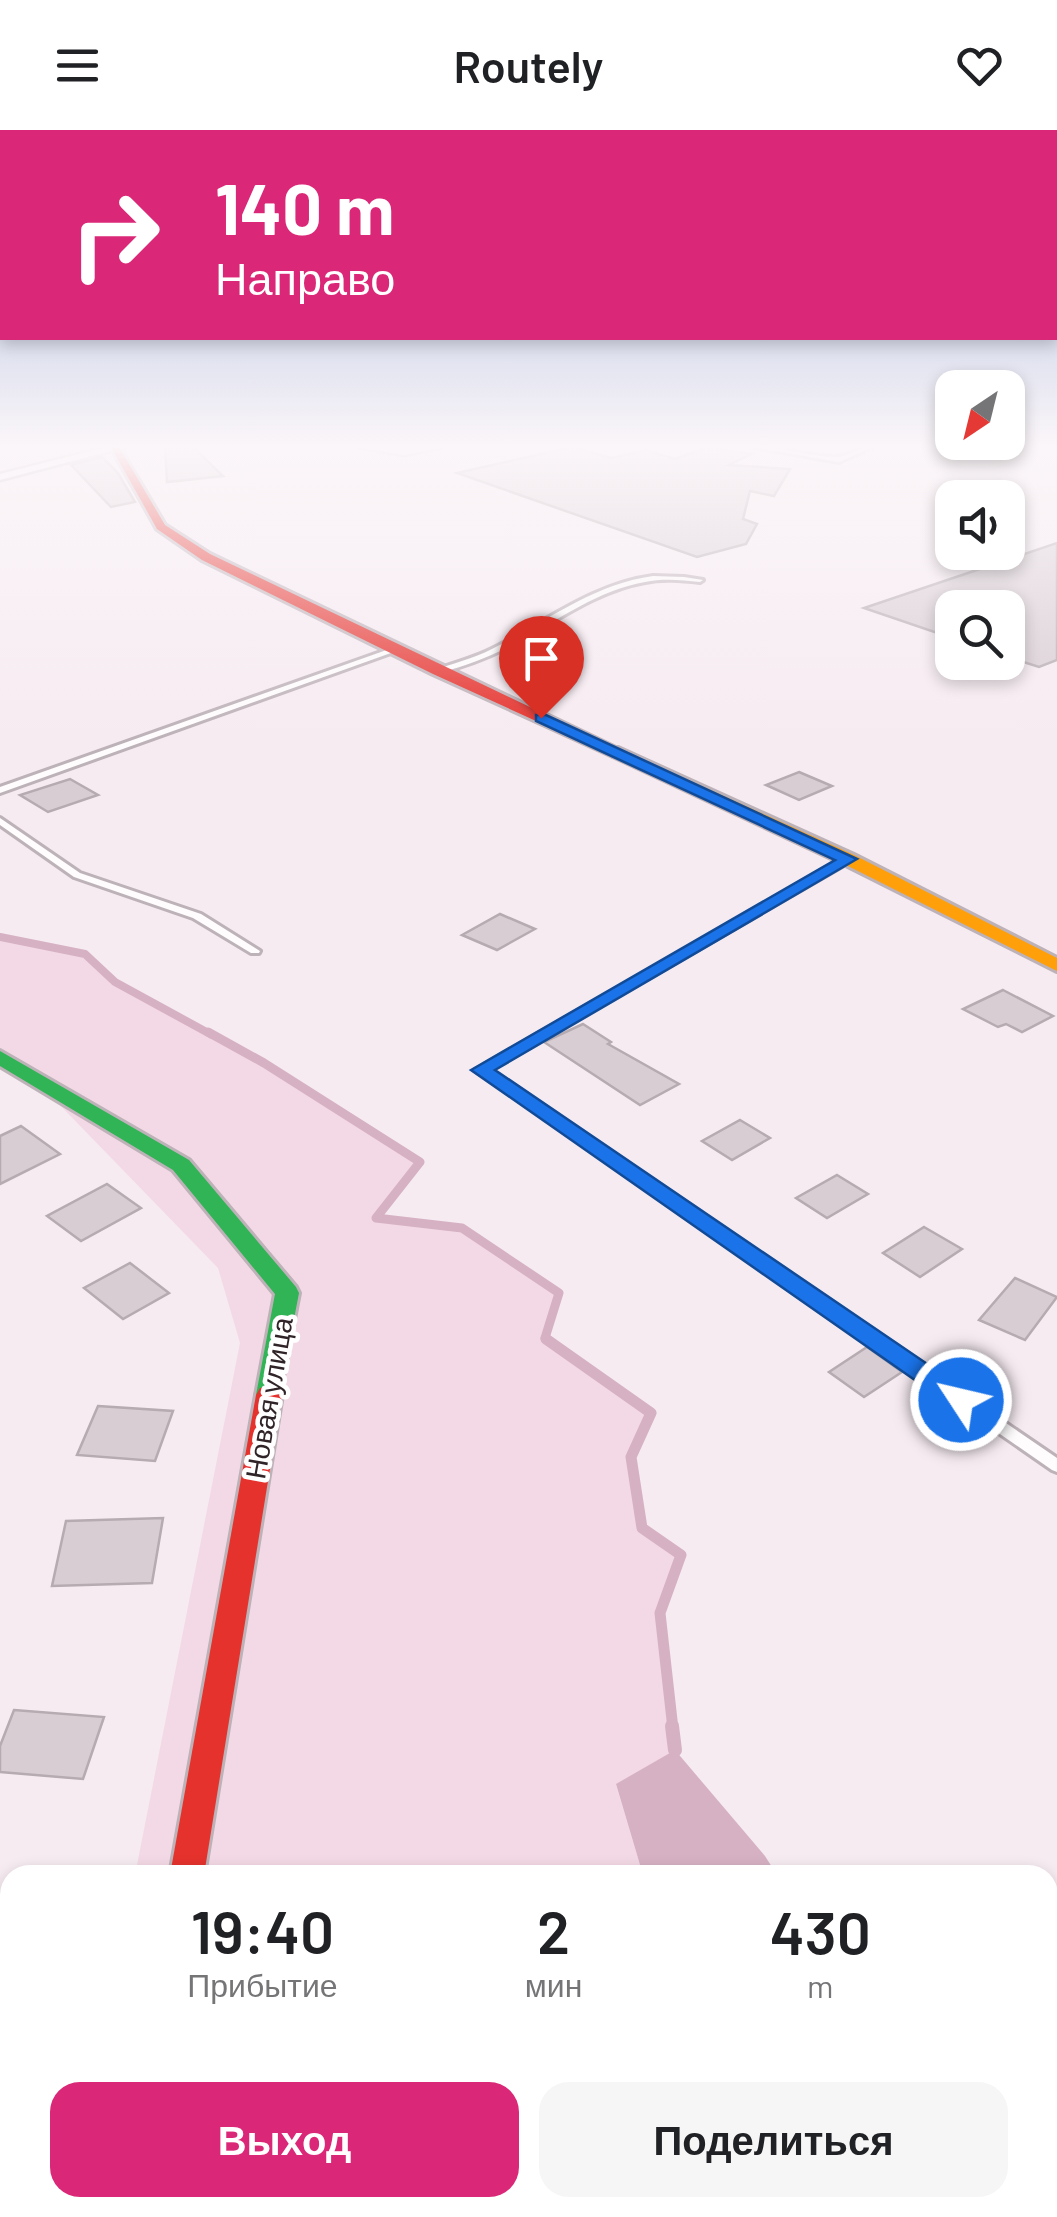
<!DOCTYPE html>
<html lang="ru">
<meta charset="utf-8">
<style>
body{margin:0;font-family:Barlow,sans-serif;background:#f6f6f6;color:#202124;height:100vh;display:flex;flex-direction:column;font-size:38px;white-space:nowrap}
*{box-sizing:border-box;margin:0}
p{font-size:32px;color:#757577}
.icon{flex:none;width:55px;height:55px;fill:none;stroke:currentColor;stroke-width:2;stroke-linecap:round;stroke-linejoin:round}
.map{position:relative;flex:1;overflow:hidden}
.drawer{position:absolute;left:0px;top:1735px;width:1058px;height:352px;display:flex;flex-direction:column;background:#fff;border-radius:30px 30px 0 0;box-shadow:0 5px 15px #0003}
.drawer>*{flex:none}
.hud{position:absolute;left:0px;top:0px;width:1058px;height:210px;box-shadow:0 5px 15px #0003;background:#db2777;color:#fff;overflow:hidden}
.needle{width:65px;rotate:215deg}
.buttons{position:absolute;left:935px;top:240px;display:grid;gap:20px}
.buttons a{display:grid;place-items:center;width:90px;height:90px;border-radius:20px;background:#fff;box-shadow:0 5px 15px #0003;font-size:50px}
.pin{position:absolute;display:grid;place-items:center;width:85px;height:85px;color:#fff;margin:-102px -42px;border-radius:50% 50% 50% 0;rotate:-45deg;box-shadow:0 0 10px #0007}
.pin .icon{rotate:45deg}
.me{position:absolute;width:110px;margin:-55px;rotate:305deg;stroke-linejoin:round;filter:drop-shadow(0 0 8px #0008)}
.turn{display:flex;align-items:center;gap:35px;height:210px;padding:0 50px;font-size:45px}
.turn .icon{width:130px;height:130px;stroke-width:2.5}
.turn b{display:block;font-size:70px;line-height:85px}
.eta{display:flex;justify-content:space-evenly;align-items:center;height:170px;text-align:center}
.eta b{font-size:60px;font-weight:600;line-height:70px}
.action{display:flex;gap:20px;margin-top:auto;padding:20px 50px}
.action a{flex:1;height:115px;border-radius:30px;background:#db2777;color:#fff;font-size:40px;font-weight:600;line-height:115px;text-align:center}
.action a+a{background:#f6f6f6;color:#202124}
header{display:flex;justify-content:space-between;align-items:center;height:130px;padding:0 50px;background:#fff;font-size:45px;font-weight:600}
.map>svg:first-child{display:block}
.green{fill:#f3d9e5}
.water{fill:#d6b1c3}
.lines{fill:none;stroke-linecap:round;stroke-linejoin:round}
.stream-far3{stroke:#d6b1c3;stroke-width:8}
.stream-far2{stroke:#d6b1c3;stroke-width:9}
.stream-far1{stroke:#d6b1c3;stroke-width:11}
.stream{stroke:#d6b1c3;stroke-width:14}
.building{fill:#d8cdd3;stroke:#b5abb0;stroke-width:2.5}
.lane-casing{stroke:#bdb2b8;stroke-width:6}
.street-casing{stroke:#bdb2b8;stroke-width:5}
.fast-casing{stroke:#bdb2b8;stroke-width:6}
.slow-casing{stroke:#bdb2b8;stroke-width:6}
.jam-casing{stroke:#bdb2b8;stroke-width:6}
.lane{fill:#fefcfd;fill-rule:evenodd}
.street{fill:#fefcfd;fill-rule:evenodd}
.fast{fill:#30b455;fill-rule:evenodd}
.slow{fill:#ff9f0a;fill-rule:evenodd}
.jam{fill:#e5322d;fill-rule:evenodd}
.route{fill:#1a73e8;stroke:#114b97;stroke-width:2.5}
.labels{text-anchor:middle;stroke-width:9;stroke-linejoin:round;paint-order:stroke}
.street-label{font-size:28px;fill:#302429;stroke:#fff}
</style>
<header><svg class="icon" aria-label="menu" viewBox="0 0 24 24"><path d="M4 6h16M4 12h16M4 18h16"/></svg>Routely<svg class="icon" aria-label="heart" viewBox="0 0 24 24"><path d="M12 20l-8-8c-3-5 5-10 8-4 3-6 11-1 8 4z"/></svg></header>
<div class="map">
<svg width="1057" height="2087" viewBox="0 0 1057 2087">
<rect width="100%" height="100%" fill="#f6ebf1"/>
<g class="green">
<path d="M0,807L85,824L115,852L264,933L420,1032L377,1088L462,1098L559,1163L545,1208L651,1283L631,1327L642,1397L681,1425L660,1483L675,1620L616,1655L643,1745H135L240,1213L218,1138L53,968L0,930Z"/>
<path d="M70,2078H638L642,2087H68Z"/>
</g>
<g class="water">
<path d="M675,1620L765,1726L777,1745H643L616,1654Z"/>
<path d="M638,2078H1004L1010,2087H642Z"/>
</g>
<g class="lines">
<path class="stream-far3" d="M0,807L85,824L115,852L212,905"/>
<path class="stream-far2" d="M208,902L264,933L420,1032L376,1088L462,1098L559,1163L545,1208L550,1211"/>
<path class="stream-far1" d="M546,1209L651,1283L631,1327L642,1398L681,1425L660,1483L673,1599"/>
<path class="stream" d="M672,1596L675,1620"/>
</g>
<g class="building">
<path d="M165,317H193L223,346L167,352Z"/>
<path d="M572,317L611,328L646,320L675,329L708,317L751,324L729,335L790,339L774,366L750,361L743,389L757,394L746,414L697,427L457,343Z"/>
<path d="M102,327L118,343L135,372L111,377L71,335Z"/>
<path d="M1057,413V530L1039,537L1008,527V478H952V508L864,478Z"/>
<path d="M799,642L832,656L799,670L766,655Z"/>
<path d="M70,649L98,665L48,682L20,665Z"/>
<path d="M500,784L535,799L497,820L462,805Z"/>
<path d="M1003,860L1053,886L1022,902L1006,894L998,897L963,879Z"/>
<path d="M583,894L611,912L608,914L679,954L640,975L544,912Z"/>
<path d="M740,990L770,1008L732,1030L702,1011Z"/>
<path d="M21,996L60,1024L0,1054V1006Z"/>
<path d="M837,1045L868,1064L827,1088L796,1068Z"/>
<path d="M107,1054L141,1078L81,1111L47,1086Z"/>
<path d="M924,1097L962,1119L920,1147L883,1123Z"/>
<path d="M130,1133L169,1163L123,1189L84,1158Z"/>
<path d="M1015,1148L1057,1167L1025,1210L979,1190Z"/>
<path d="M867,1217L902,1242L864,1267L829,1242Z"/>
<path d="M98,1276L173,1281L155,1331L77,1325Z"/>
<path d="M163,1388L152,1453L52,1456L66,1391Z"/>
<path d="M14,1580L104,1587L83,1649L0,1642V1616Z"/>
</g>
<g class="lines">
<g class="lane-casing">
<g id="lane">
<path d="M754,317C781,317 807,326 834,327C847,328 858,317 872,317L839,332Z"/>
<path d="M653,446L684,447L703,450L700,452C682,450 663,448 645,452C599,460 559,489 518,512C492,526 466,536 438,543L434,541C452,533 473,529 492,519C544,493 593,454 653,446Z"/>
<path d="M395,517L402,519L0,663V657Z"/>
<path d="M0,688L80,743L201,784L260,821L259,823H251L193,788L74,747L0,695Z"/>
<path d="M848,726L853,729L851,731L489,940L1057,1328V1342L1052,1340L475,940Z"/>
</g>
</g>
<g class="street-casing">
<g id="street">
<path d="M107,317H126L0,350V344Z"/>
<path d="M358,317H442L405,325Z"/>
<path d="M108,2078H152L151,2087H105Z"/>
</g>
</g>
<g class="fast-casing">
<path id="fast" d="M0,921L189,1030L296,1157L299,1163L278,1272H260L256,1265L275,1164L173,1040L0,936Z"/>
</g>
<g class="slow-casing">
<path id="slow" d="M618,618L854,725L1057,828V841L842,733L613,626V620Z"/>
</g>
<g class="jam-casing">
<g id="jam">
<path d="M111,317H119L165,395L210,424L626,623L613,626L433,544L202,430L157,399Z"/>
<path d="M269,1256L278,1258L282,1265L204,1745H170L256,1265L260,1258Z"/>
</g>
</g>
<use href="#lane" class="lane"/>
<use href="#street" class="street"/>
<use href="#fast" class="fast"/>
<use href="#slow" class="slow"/>
<use href="#jam" class="jam"/>
</g>
<linearGradient id="sky" x2="0" y2="1"><stop stop-color="#a1b3d9"/><stop offset="0.52" stop-color="#fbf6f9"/><stop offset="1" stop-color="#fbf6f9" stop-opacity="0"/></linearGradient>
<rect width="1057" height="609" fill="url(#sky)"/>
<path class="route" d="M536,585H546L857,729L495,940L970,1263L974,1270L970,1276H952L471,940L835,730L536,591Z"/>
<g class="labels">
<g class="street-label">
<text transform="translate(269 1268) rotate(-80)" y="10">Новая улица</text>
</g>
</g>
</svg>
<div class="buttons">
<a><svg class="needle" viewBox="-14 -14 28 28"><path d="M0-13l5 13h-10z" fill="#e53935"/><path d="M0 13l5-13h-10z" fill="#757577"/></svg></a>
<a><svg class="icon" aria-label="sound" viewBox="0 0 24 24"><path d="M4 9h4l5-4v14l-5-4H4zM17 9q2 3 0 6"/></svg></a>
<a><svg class="icon" aria-label="search" viewBox="0 0 24 24"><circle cx="10" cy="10" r="6"/><path d="M15 15l6 6"/></svg></a>
</div>
<div class="pin" style="left:541px;top:588px;background:#d93025"><svg class="icon" aria-label="arrive" viewBox="0 0 24 24"><path d="M6 21V4h12l-3 4 3 4H6"/></svg></div>
<svg class="me" style="left:961px;top:1270px" viewBox="-20 -20 40 40"><circle r="17" fill="#1a73e8" stroke="#fff" stroke-width="3"/><path d="M0-11L8 9 0 5-8 9z" fill="#fff"/></svg>
<div class="hud">
<div class="turn"><svg class="icon" aria-label="right" viewBox="0 0 24 24"><path d="M7 20v-9h11M14 6l5 5-5 5"/></svg><div><b>140 m</b>Направо</div></div>
</div>
<section class="drawer">
<div class="eta">
<div><b>19:40</b><p>Прибытие</p></div>
<div><b>2</b><p>мин</p></div>
<div><b>430</b><p>m</p></div>
</div>
<div class="action"><a>Выход</a><a>Поделиться</a></div>
</section>
</div>
